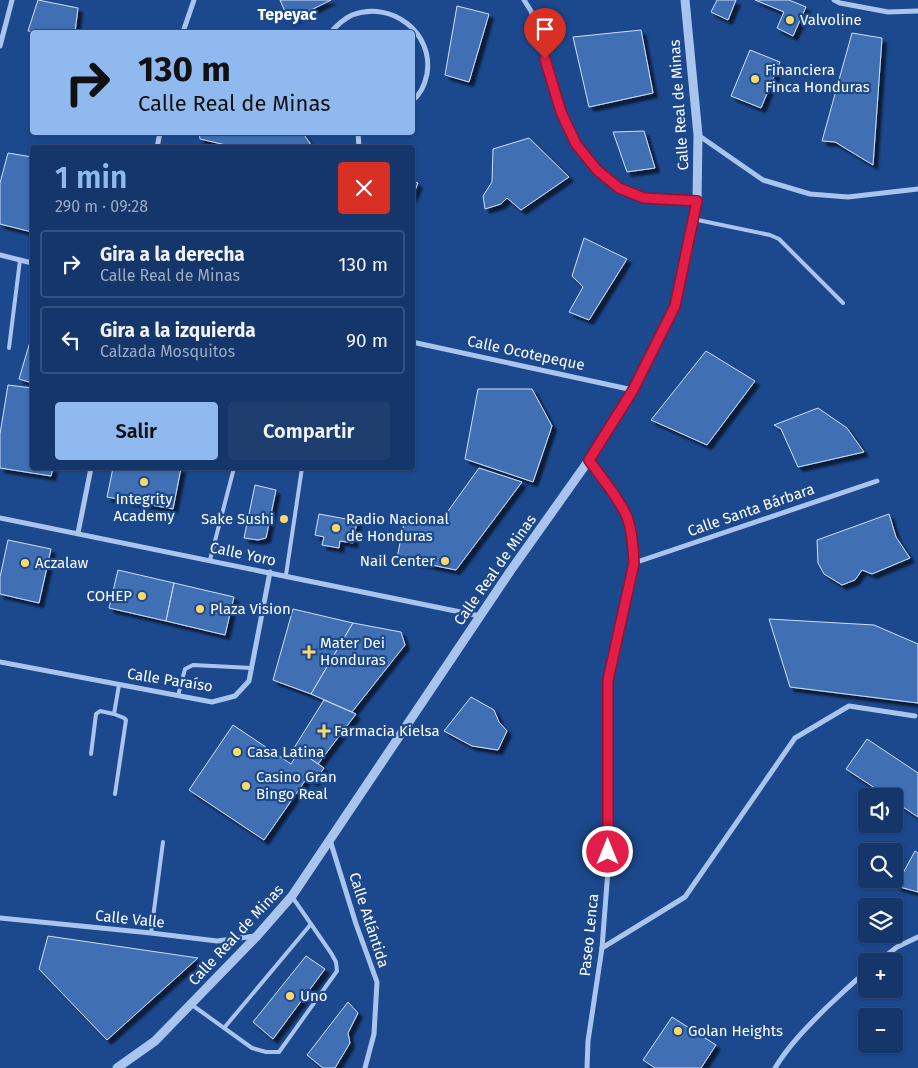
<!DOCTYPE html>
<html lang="es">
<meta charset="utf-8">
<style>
body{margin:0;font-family:"Fira Sans",sans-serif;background:#1e3e70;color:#f1f3f6;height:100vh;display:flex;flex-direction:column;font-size:19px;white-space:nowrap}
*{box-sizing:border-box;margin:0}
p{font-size:16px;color:#9dabc1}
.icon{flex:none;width:28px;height:28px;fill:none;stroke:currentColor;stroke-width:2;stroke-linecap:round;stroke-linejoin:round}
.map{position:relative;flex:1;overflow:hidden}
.sheet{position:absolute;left:30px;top:145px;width:385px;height:325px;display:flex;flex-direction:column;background:#15366a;border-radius:5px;box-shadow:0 1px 4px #0004,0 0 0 1px #34507e}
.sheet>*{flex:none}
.banner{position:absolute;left:30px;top:30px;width:385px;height:105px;border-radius:5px;box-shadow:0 1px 4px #0004,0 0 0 1px #34507e;background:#90b9f0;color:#111;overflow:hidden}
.buttons{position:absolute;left:858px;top:788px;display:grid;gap:10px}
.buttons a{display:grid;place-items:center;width:45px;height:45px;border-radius:5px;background:#15366a;box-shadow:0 1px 4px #0004,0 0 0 1px #34507e;font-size:25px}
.pin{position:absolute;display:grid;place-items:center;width:42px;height:42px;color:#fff;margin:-51px -21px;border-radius:50% 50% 50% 0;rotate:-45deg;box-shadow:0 0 5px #0007}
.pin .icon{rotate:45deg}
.me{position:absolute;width:55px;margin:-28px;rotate:0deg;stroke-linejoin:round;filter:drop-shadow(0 0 4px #0008)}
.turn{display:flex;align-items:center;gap:18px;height:105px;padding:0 25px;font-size:22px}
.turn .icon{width:65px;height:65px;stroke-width:2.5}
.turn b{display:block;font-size:35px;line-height:42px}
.round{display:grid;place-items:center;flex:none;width:52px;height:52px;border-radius:5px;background:#1e3e70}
.overview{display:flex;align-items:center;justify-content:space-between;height:85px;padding:0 25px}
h1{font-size:30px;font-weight:600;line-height:38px;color:#90b9f0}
.button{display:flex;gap:10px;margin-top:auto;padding:10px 25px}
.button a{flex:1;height:58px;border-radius:5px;background:#90b9f0;color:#111;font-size:20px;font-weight:600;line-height:58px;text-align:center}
.button a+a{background:#1e3e70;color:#f1f3f6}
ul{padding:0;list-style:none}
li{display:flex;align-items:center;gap:15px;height:68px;margin:0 10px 8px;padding:0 15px;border:2px solid #34507e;border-radius:5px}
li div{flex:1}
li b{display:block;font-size:19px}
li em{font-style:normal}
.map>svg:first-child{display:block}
.building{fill:#406fb3;stroke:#cfe0f9;filter:url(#shadow)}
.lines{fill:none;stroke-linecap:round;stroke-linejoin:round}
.service{stroke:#aac5ed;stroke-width:4}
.minor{stroke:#aac5ed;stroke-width:5}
.tertiary{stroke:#aac5ed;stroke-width:9}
.route-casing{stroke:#92132f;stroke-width:12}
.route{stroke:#e11d48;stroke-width:9}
.poi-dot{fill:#fdd968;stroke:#1c488d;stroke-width:2}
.labels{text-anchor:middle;stroke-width:4.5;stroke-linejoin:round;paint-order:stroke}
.poi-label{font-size:15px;fill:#fff;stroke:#1c488d;text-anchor:start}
.street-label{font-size:15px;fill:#fff;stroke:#1c488d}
.neighbourhood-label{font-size:16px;font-weight:bold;fill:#fff;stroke:#1c488d}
</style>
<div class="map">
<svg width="918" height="1068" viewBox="0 0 918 1068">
<defs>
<filter id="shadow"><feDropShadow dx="4.5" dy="4.5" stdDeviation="1" flood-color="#0009"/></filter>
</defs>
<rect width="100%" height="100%" fill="#1c488d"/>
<g class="building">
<path d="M38,0L78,8L75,32H35L28,31Z"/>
<path d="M280,0H331L289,21Z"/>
<path d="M717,0H736L728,20L711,12Z"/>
<path d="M755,0H789L806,7L793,36L777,28L784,12Z"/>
<path d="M457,6L489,14L469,82L445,75Z"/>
<path d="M641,30L653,93L589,107L573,37Z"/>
<path d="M852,33L882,38L873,165L835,142L822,141Z"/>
<path d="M750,50L780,62L761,108L731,96Z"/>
<path d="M644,131L655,168L627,172L613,132Z"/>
<path d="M199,132H302L310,143V148H239L200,139Z"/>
<path d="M529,138L569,177L521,210L507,198L501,204L485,209L483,196L492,182L493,149Z"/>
<path d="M8,153L32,157V232L0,224V183Z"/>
<path d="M412,181L418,183L412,198Z"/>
<path d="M584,238L627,259L589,320L569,312L583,287L572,276Z"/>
<path d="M32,335V383L19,379Z"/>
<path d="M706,351L755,381L707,445L651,420Z"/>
<path d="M8,385L32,388V468H53L51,476L0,468V434Z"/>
<path d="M478,389H532L552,426L533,482L465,459Z"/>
<path d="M818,408L847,428L864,452L798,467L781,429L774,425Z"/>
<path d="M113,468H181L173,509L107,497Z"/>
<path d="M479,468L522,482L456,570L397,558L405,518L438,525Z"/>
<path d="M255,485L276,490L266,538L258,540L244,538Z"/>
<path d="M319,514L357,521L353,543L340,541L339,548L322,545L324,537L315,535Z"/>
<path d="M889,514L896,537L910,558L872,574L862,570L855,580L842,585L824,574L818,563L817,540Z"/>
<path d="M8,540L51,549L39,603L0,594V577Z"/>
<path d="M118,570L174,583L166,621L109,608Z"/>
<path d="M174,583L234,597L225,635L166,621Z"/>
<path d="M293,609L353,623L311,694L273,680Z"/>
<path d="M769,619L874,625L918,644V703L790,687Z"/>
<path d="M353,623L401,632L405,645L352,712L311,694Z"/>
<path d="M471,697L494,710L499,722L507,731L498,750L472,746L444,731Z"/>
<path d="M324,700L356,714L318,764L294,748Z"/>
<path d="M233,725L291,764L299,751L324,768L314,782L307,778L264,840L189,790Z"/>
<path d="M867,739L918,773V817L894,801V796H887L846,769Z"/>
<path d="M915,851L918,853V892L896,886Z"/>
<path d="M48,936L198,958L107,1040L39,969Z"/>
<path d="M306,956L325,969L273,1039L253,1022Z"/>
<path d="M348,1002L358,1013L348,1033L350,1043L335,1068H323L307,1055Z"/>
<path d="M672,1017L716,1045L701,1068H655L643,1060Z"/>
</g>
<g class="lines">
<g class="service">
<path d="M693,219L770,235L779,239L843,303"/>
<path d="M9,348L20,260"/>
<path d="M210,560L234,468"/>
<path d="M286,575L302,468"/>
<path d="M178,696L185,669L193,665L252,668"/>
<path d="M91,754L96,714L100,711L114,714"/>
<path d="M115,794L126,720L124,718L114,714L119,685"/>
<path d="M151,933L163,842"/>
<path d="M192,1005L252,1048L266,1052H279L337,971L336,962L331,953L293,898"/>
<path d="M224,1028L311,924"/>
</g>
<g class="minor">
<path d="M524,0L531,11L561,112L576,145L597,170L619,188L644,198L697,201"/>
<path d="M834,0L840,3L888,12L918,11"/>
<path d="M183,32L194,0"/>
<path d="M331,32C337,25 344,19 352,15C392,0 434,33 427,74C425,84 420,95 412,101"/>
<path d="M0,46L12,0"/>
<path d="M358,132L359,148"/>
<path d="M698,135L763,180L810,194L848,197L918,189"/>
<path d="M157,148L160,132"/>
<path d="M0,255L32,263"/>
<path d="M412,342L633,390"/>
<path d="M0,518L480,616"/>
<path d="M78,533L91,468"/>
<path d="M634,563L877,481"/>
<path d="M0,662L212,702L235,696L249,681L270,572"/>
<path d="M330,840L356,924L377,982L374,1034L365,1068"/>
<path d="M0,918L151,933L217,941L255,936"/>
<path d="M602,948L685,897L795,738L849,706L915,716"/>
<path d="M879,961L897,947L918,937"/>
<path d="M587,1068L588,1041L602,948L608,870V680L634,563L633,539L624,510L589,460"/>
<path d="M775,1068C789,1045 807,1027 826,1008C839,996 852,983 866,972"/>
</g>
<path class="tertiary" d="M117,1068L155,1041L257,936L292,896L511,570L589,460L633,390L675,306L697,201L698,135L685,0"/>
</g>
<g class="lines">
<g class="route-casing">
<path id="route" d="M545,59L561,112L576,144L597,170L619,188L644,198L697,201L675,306L633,390L589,460C600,476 614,492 623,509C632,523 633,546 634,563L608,680V852"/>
</g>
<use href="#route" class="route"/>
</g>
<g class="poi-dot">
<circle cx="790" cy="20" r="5"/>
<circle cx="755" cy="79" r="5"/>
<circle cx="144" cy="482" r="5"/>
<circle cx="284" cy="519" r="5"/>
<circle cx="336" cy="528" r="5"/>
<circle cx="445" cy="561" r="5"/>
<circle cx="25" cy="563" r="5"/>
<circle cx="142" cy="596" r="5"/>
<circle cx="200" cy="609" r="5"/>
<path d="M306.5 644.5h5v5h5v5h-5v5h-5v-5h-5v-5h5z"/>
<path d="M321.5 723.5h5v5h5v5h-5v5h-5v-5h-5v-5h5z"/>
<circle cx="237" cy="752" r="5"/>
<circle cx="246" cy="786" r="5"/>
<circle cx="290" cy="996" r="5"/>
<circle cx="678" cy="1031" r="5"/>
</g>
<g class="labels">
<g class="poi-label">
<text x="800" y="25">Valvoline</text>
<text x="765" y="75">Financiera<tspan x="765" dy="17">Finca Honduras</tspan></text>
<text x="144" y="504" text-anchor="middle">Integrity<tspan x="144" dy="17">Academy</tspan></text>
<text x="274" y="524" text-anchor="end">Sake Sushi</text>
<text x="346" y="524">Radio Nacional<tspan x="346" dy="17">de Honduras</tspan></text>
<text x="435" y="566" text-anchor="end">Nail Center</text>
<text x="35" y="568">Aczalaw</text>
<text x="132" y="601" text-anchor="end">COHEP</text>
<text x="210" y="614">Plaza Vision</text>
<text x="320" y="648">Mater Dei<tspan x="320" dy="17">Honduras</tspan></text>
<text x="334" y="736">Farmacia Kielsa</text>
<text x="247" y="757">Casa Latina</text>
<text x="256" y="782">Casino Gran<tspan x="256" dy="17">Bingo Real</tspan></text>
<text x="300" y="1001">Uno</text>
<text x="688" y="1036">Golan Heights</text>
</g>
<g class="street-label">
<text transform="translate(679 105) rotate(-94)" y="5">Calle Real de Minas</text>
<text transform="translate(526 353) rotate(12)" y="5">Calle Ocotepeque</text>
<text transform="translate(751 510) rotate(-19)" y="5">Calle Santa Bárbara</text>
<text transform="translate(243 554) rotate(12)" y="5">Calle Yoro</text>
<text transform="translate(495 570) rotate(-55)" y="5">Calle Real de Minas</text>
<text transform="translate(170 680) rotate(9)" y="5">Calle Paraíso</text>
<text transform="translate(130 919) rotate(6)" y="5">Calle Valle</text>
<text transform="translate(369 920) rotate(72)" y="5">Calle Atlántida</text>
<text transform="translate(236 935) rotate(-47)" y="5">Calle Real de Minas</text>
<text transform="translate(589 935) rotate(-84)" y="5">Paseo Lenca</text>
</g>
<g class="neighbourhood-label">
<text x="287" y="20">Tepeyac</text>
</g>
</g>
</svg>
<div class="buttons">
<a><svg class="icon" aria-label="sound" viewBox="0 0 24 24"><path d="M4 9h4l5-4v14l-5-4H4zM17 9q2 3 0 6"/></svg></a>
<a><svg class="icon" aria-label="search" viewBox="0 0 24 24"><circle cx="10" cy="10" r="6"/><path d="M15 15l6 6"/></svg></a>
<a><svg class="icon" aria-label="layers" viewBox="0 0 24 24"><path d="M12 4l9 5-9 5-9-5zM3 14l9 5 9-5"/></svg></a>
<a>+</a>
<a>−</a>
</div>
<div class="pin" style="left:545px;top:59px;background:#d93025"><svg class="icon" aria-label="arrive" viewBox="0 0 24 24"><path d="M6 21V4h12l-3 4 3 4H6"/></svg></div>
<svg class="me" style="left:608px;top:852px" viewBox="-20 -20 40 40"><circle r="17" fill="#e11d48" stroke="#fff" stroke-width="3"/><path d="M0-11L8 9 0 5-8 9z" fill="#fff"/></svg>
<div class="banner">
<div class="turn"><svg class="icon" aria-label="right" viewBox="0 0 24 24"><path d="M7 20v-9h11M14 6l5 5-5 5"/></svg><div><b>130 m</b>Calle Real de Minas</div></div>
</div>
<section class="sheet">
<div class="overview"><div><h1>1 min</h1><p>290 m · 09:28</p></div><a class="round" style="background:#d93025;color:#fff"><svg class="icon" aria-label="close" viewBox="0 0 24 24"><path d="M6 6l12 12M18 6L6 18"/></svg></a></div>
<ul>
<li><svg class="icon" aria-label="right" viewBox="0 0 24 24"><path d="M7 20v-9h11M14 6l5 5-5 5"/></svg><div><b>Gira a la derecha</b><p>Calle Real de Minas</p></div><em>130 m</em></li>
<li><svg class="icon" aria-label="left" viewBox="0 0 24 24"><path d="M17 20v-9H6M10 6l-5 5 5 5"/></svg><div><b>Gira a la izquierda</b><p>Calzada Mosquitos</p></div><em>90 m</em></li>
</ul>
<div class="button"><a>Salir</a><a>Compartir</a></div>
</section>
</div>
